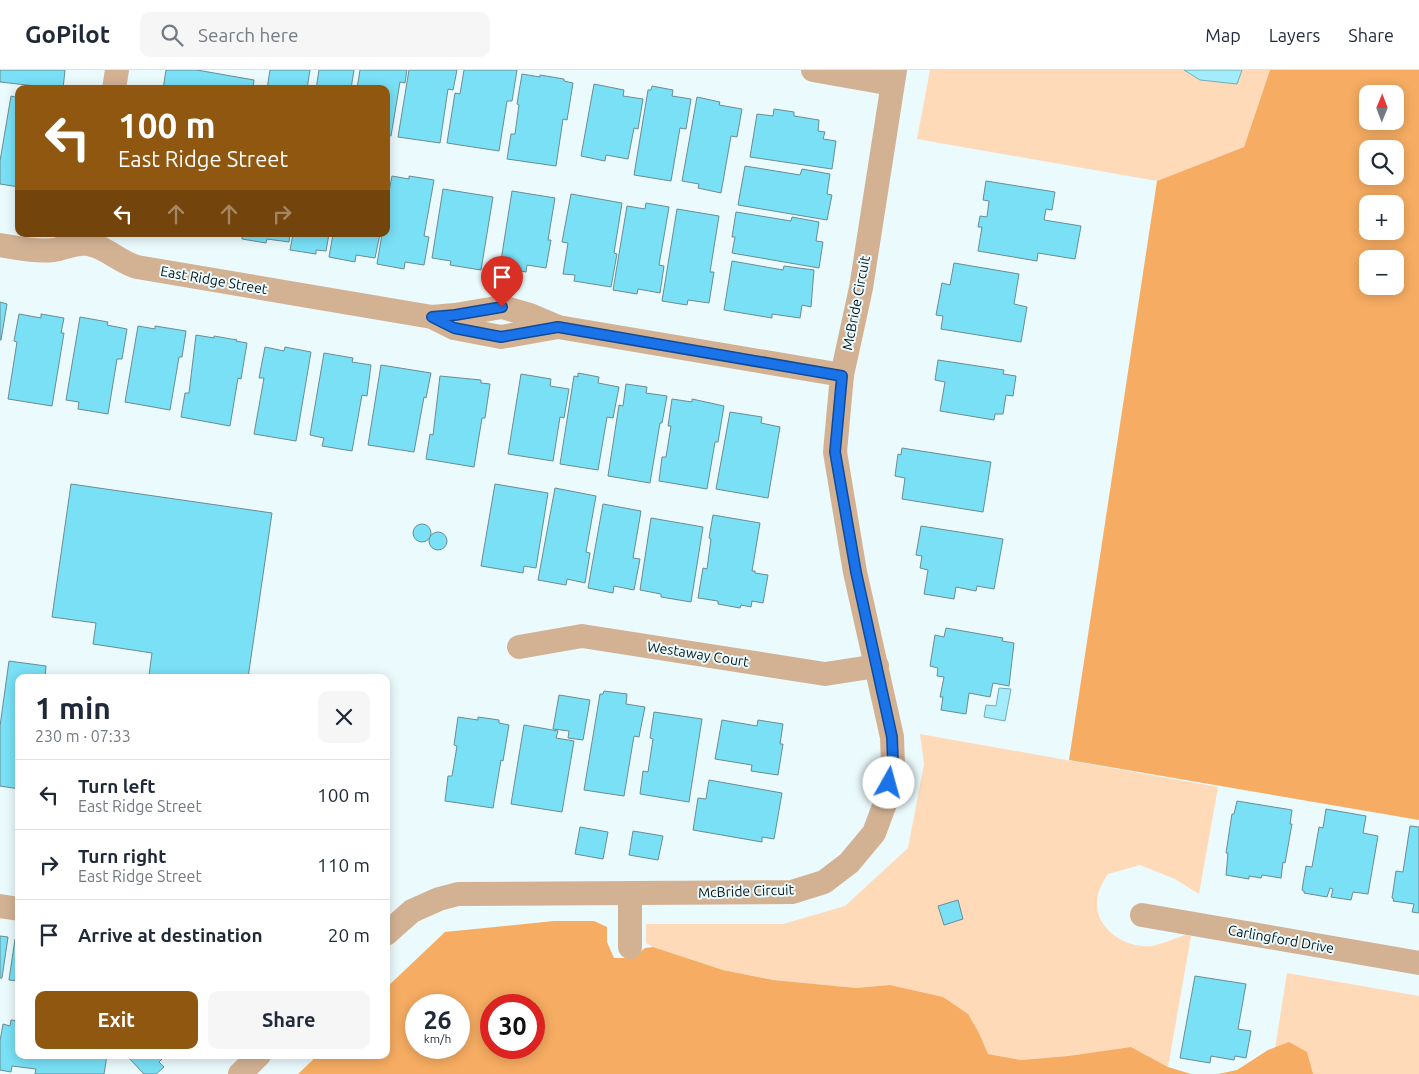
<!DOCTYPE html>
<meta charset="utf-8">
<style>
body{margin:0;font-family:Ubuntu,sans-serif;background:#f6f6f7;color:#1f2937;height:100vh;display:flex;flex-direction:column;font-size:19px;white-space:nowrap}
*{box-sizing:border-box;margin:0}
p{font-size:16px;color:#747a83}
.icon{flex:none;width:28px;height:28px;fill:none;stroke:currentColor;stroke-width:2;stroke-linecap:round;stroke-linejoin:round}
.map{position:relative;flex:1;overflow:hidden}
.panel{position:absolute;left:15px;top:604px;width:375px;height:385px;display:flex;flex-direction:column;background:#fff;border-radius:10px;box-shadow:0 2px 12px #0003}
.panel>*{flex:none}
.banner{position:absolute;left:15px;top:15px;width:375px;height:152px;border-radius:10px;box-shadow:0 2px 12px #0003;background:#905711;color:#fff;overflow:hidden}
.needle{width:32px;rotate:1deg}
.fabs{position:absolute;left:1359px;top:15px;display:grid;gap:10px}
.fabs a{display:grid;place-items:center;width:45px;height:45px;border-radius:10px;background:#fff;box-shadow:0 2px 12px #0003;font-size:25px}
.speed{position:absolute;left:405px;top:924px;display:flex;gap:10px;font-size:25px;font-weight:700;text-align:center}
.speed>*{display:grid;place-content:center;width:65px;height:65px;border-radius:50%;background:#fff;box-shadow:0 2px 12px #0003;line-height:1}
.speed small{font-size:12px;font-weight:400}
.speed .limit{border:8px solid #d22;background:#fff;color:#111}
.pin{position:absolute;display:grid;place-items:center;width:42px;height:42px;color:#fff;margin:-51px -21px;border-radius:50% 50% 50% 0;rotate:-45deg;box-shadow:0 0 5px #0007}
.pin .icon{rotate:45deg}
.me{position:absolute;width:55px;margin:-28px;rotate:7deg;stroke-linejoin:round;filter:drop-shadow(0 0 4px #0008)}
.turn{display:flex;align-items:center;gap:18px;height:105px;padding:0 20px;font-size:22px}
.turn .icon{width:65px;height:65px;stroke-width:2.5}
.turn b{display:block;font-size:35px;line-height:42px}
.lanes{display:flex;align-items:center;height:48px;padding:0 20px;background:#0003;justify-content:center;gap:25px;direction:ltr}
.lanes .off{opacity:.35}
.round{display:grid;place-items:center;flex:none;width:52px;height:52px;border-radius:10px;background:#f6f6f7}
.head{display:flex;align-items:center;justify-content:space-between;height:85px;padding:0 20px}
h1{font-size:30px;font-weight:700;line-height:38px}
.cta{display:flex;gap:10px;margin-top:auto;padding:10px 20px}
.cta a{flex:1;height:58px;border-radius:10px;background:#905711;color:#fff;font-size:20px;font-weight:700;line-height:58px;text-align:center}
.cta a+a{background:#f6f6f7;color:#1f2937}
ul{padding:0;list-style:none}
li{display:flex;align-items:center;gap:15px;height:70px;padding:0 20px;border-top:1px solid #e0e1e3}
li div{flex:1}
li b{display:block;font-size:19px}
li em{font-style:normal}
header{display:flex;align-items:center;gap:30px;box-sizing:border-box;height:70px;padding:0 25px;background:#fff;border-bottom:1px solid #e0e1e3}
header strong{font-size:24px}
nav{display:flex;gap:28px;margin-inline-start:auto;font-size:18px}
.search{width:350px;height:45px;background:#f6f6f7;display:flex;align-items:center;gap:12px;box-sizing:border-box;padding:0 18px;border-radius:10px;color:#747a83;font-size:19px}
.map>svg:first-child{display:block}
.green{fill:#ffdab8}
.forest{fill:#f6ac62;fill-rule:evenodd}
.water{fill:#a3ecfc;stroke:#74acb8}
.building{fill:#79e0f6;stroke:#6a8c94}
.lines{fill:none;stroke-linecap:round;stroke-linejoin:round}
.street{stroke:#d3b294;stroke-width:24}
.route-casing{stroke:#114b97;stroke-width:12}
.route{stroke:#1a73e8;stroke-width:9}
.labels{text-anchor:middle;stroke-width:4;stroke-linejoin:round;paint-order:stroke}
.street-label{font-size:14px;fill:#081518;stroke:#ebfafd}
</style>
<header>
<strong>GoPilot</strong>
<div class="search"><svg class="icon" aria-label="search" viewBox="0 0 24 24"><circle cx="10" cy="10" r="6"/><path d="M15 15l6 6"/></svg>Search here</div>
<nav><a>Map</a><a>Layers</a><a>Share</a></nav>
</header>
<div class="map">
<svg width="1419" height="1004" viewBox="0 0 1419 1004">
<rect width="100%" height="100%" fill="#ebfafd"/>
<g class="green">
<path d="M930,0H1184L1200,10L1237,14L1242,0H1270L1244,77L1157,111L917,69Z"/>
<path d="M920,664L1218,717L1199,824L1175,809L1140,795L1108,804C1102,813 1097,822 1097,833C1096,860 1127,879 1152,876C1163,874 1175,868 1186,865L1191,866L1168,997L1131,977L1068,986L1021,990L988,984L979,963L943,927L890,915L856,918L773,910L723,900L653,877L646,873V854H783L845,836L908,778L924,694Z"/>
<path d="M1287,903L1419,926V1004H1271Z"/>
</g>
<g class="forest">
<path d="M1270,0H1419V750L1069,690L1157,111L1244,77ZM1368,24H1395V51H1368ZM1368,79H1395V106H1368ZM1368,134H1395V161H1368ZM1368,189H1395V216H1368Z"/>
<path d="M554,851H594L607,857V872L614,888H633L645,878L653,877L723,900L773,910L856,918L890,915L943,927L968,944L979,963L988,984L1021,990L1068,986L1131,977L1168,997L1191,1004H298L318,985H386V918L445,862ZM416,935H459V978H416ZM491,935H534V978H491Z"/>
<path d="M1289,972L1307,982L1313,1004H1218L1237,1000L1268,980Z"/>
</g>
<g class="water">
<path d="M1184,0H1242L1237,14L1200,10Z"/>
<path d="M999,618L1011,619L1005,651L984,647L986,635L996,636Z"/>
</g>
<g class="building">
<path d="M0,0H65L63,19L0,12Z"/>
<path d="M166,0H197L254,10L253,19H163Z"/>
<path d="M270,0H310L307,19H267Z"/>
<path d="M319,0H354L351,19H316Z"/>
<path d="M360,0H407L405,13L400,12L391,66L386,65V19H357Z"/>
<path d="M409,0H457L453,20L448,19L440,73L398,67Z"/>
<path d="M464,0H517L512,31H507L499,81L447,73L455,23L460,24Z"/>
<path d="M522,4L540,7V5L564,9V11L573,13L567,50L563,49L556,96L507,89L511,64H515L519,35L517,34Z"/>
<path d="M594,14L624,20L623,26L643,29L638,59L634,58L628,89L606,85L605,91L581,86Z"/>
<path d="M652,16L673,20L672,26L691,29L686,59L680,58L671,111L634,105L648,20H651Z"/>
<path d="M11,26L19,28V117L0,114V91Z"/>
<path d="M697,27L720,32L719,35L742,39L737,67L731,66L721,123L698,118L699,114L682,111Z"/>
<path d="M774,39L794,42V46L819,50L818,61L825,62L823,69L836,71L832,99L750,87L757,44L773,46Z"/>
<path d="M745,96L800,105L802,99L830,104L827,124L832,125L827,150L738,135Z"/>
<path d="M392,106L409,109V106L434,110L424,166L429,167L424,195L405,192L404,199L377,194L382,164H386V137Z"/>
<path d="M986,111L1055,122L1052,140L1046,139L1044,150L1081,156L1075,189L1038,183L1037,191L978,181L982,157H978L980,146L987,147L989,131L983,130Z"/>
<path d="M443,119L493,127L481,200L450,195L451,191L432,188Z"/>
<path d="M512,121L555,128L548,170H551L546,198L527,195L526,202L500,197Z"/>
<path d="M571,124L622,133L614,183L617,184L611,217L574,211L575,205L563,204L568,173L562,172Z"/>
<path d="M646,133L669,137L659,195L664,196L660,223L638,219L637,224L613,220L627,136L645,139Z"/>
<path d="M677,139L719,146L710,202H714L709,233L688,230L687,235L662,231Z"/>
<path d="M736,142L791,151L792,147L819,152L816,171L823,172L819,198L732,183L735,167H732Z"/>
<path d="M242,164H290L289,172L267,169L266,173L242,169Z"/>
<path d="M293,164H329L326,181L316,180V184L290,180Z"/>
<path d="M333,164H380L375,188L356,185L355,192L329,187Z"/>
<path d="M732,191L783,200L784,196L814,200L811,237L802,235L800,248L772,244V248L724,240Z"/>
<path d="M954,193L1019,204L1014,234L1027,237L1021,272L941,259L943,246L936,245L942,213L950,215Z"/>
<path d="M0,232L7,234L1,270H0Z"/>
<path d="M19,244L41,248V244L64,248L61,263H64L52,336L8,329L17,272L14,271Z"/>
<path d="M80,247L108,252L107,255L127,259L122,289H117L108,344L78,339L79,332L66,330Z"/>
<path d="M138,256L155,259V256L186,261L182,287H179L170,340L125,332Z"/>
<path d="M196,265L214,268V266L237,270L236,271L247,273L241,309L238,308L230,356L181,347L185,323H189Z"/>
<path d="M265,277L284,281L285,277L311,282L296,371L254,364L264,308H259Z"/>
<path d="M324,283L353,288L352,292L371,295L367,326L362,325L352,381L322,376L324,368L310,365Z"/>
<path d="M938,290L1004,300L1003,304L1016,306L1013,326L1006,325L1003,344H995L994,350L940,341L945,312L935,310Z"/>
<path d="M381,295L431,303L426,328L424,327L414,382L368,375Z"/>
<path d="M578,303L599,307L598,313L619,317L613,348L607,347L598,400L560,394L574,306L578,307Z"/>
<path d="M521,304L551,309L550,316L569,319L564,348L560,347L553,391L508,384Z"/>
<path d="M440,306L481,310V313L490,314L485,348H482L474,397L426,389L430,364L433,365Z"/>
<path d="M626,314L647,317L646,323L667,326L662,353H660L650,413L608,406L619,335L623,336Z"/>
<path d="M672,329L692,332V329L724,336L718,372H715L707,419L659,411L662,387H666L671,356H668Z"/>
<path d="M730,342L762,347L761,353L780,357L768,428L716,419Z"/>
<path d="M902,378L991,392L983,442L902,429L905,408L895,406L898,384L901,385Z"/>
<path d="M71,414L272,443L248,608H165L149,605L152,583L93,574L96,553L52,547Z"/>
<path d="M495,414L548,423L536,498L524,496L523,503L481,496Z"/>
<path d="M555,418L596,426L586,482L590,483L585,513L567,509L566,515L538,510Z"/>
<path d="M603,434L641,441L633,488L640,489L634,520L614,516L613,523L588,518Z"/>
<path d="M713,445L760,453L752,501H755V503L768,505L763,533L752,531L751,537L741,535L740,538L718,534V531L698,528L703,498L707,499L711,469L709,468Z"/>
<path d="M651,448L703,457L691,532L661,527V524L640,520Z"/>
<circle cx="422" cy="463" r="9"/>
<path d="M921,456L1003,469L994,519L977,516L976,521L956,517L954,529L924,524L928,500L920,498L922,486L916,485Z"/>
<circle cx="438" cy="471" r="9"/>
<path d="M946,558L1003,568L1002,571L1014,573L1009,616L993,613L990,627L969,623L966,644L941,640L943,627H940L944,607L937,606L938,598L930,596L935,565L944,567Z"/>
<path d="M9,591L46,596L45,608H19V719L0,716V656Z"/>
<path d="M604,621L627,624L626,634L645,637L639,667L634,666L624,726L584,720L600,624H603Z"/>
<path d="M559,625L590,630L583,670L568,668L569,661L553,659Z"/>
<path d="M654,642L702,649L689,732L640,724L643,701L648,702L653,669L650,668Z"/>
<path d="M458,647L478,650V647L499,650V653L509,655L503,691L501,690L493,738L445,731L448,706H452L457,676L454,675Z"/>
<path d="M722,650L757,656L758,650L783,654L780,674H783L778,705L751,701L752,695L715,689Z"/>
<path d="M524,655L558,661L556,668L574,671L562,742L511,734Z"/>
<path d="M709,710L782,723L774,769L762,767V772L693,760L698,728L706,729Z"/>
<path d="M1237,731L1292,740L1290,754H1292L1285,793L1283,792L1281,808L1262,805L1261,808L1249,806V809L1226,805L1228,783H1226L1232,744H1234Z"/>
<path d="M1326,739L1366,746L1363,763L1378,766L1368,824L1353,822L1351,830L1331,827L1333,819L1330,818L1327,827L1304,823V821L1302,820L1306,796L1312,797L1319,757L1323,758Z"/>
<path d="M1410,756L1419,757V843L1412,842L1414,834L1393,831L1394,829L1392,828L1396,801L1403,802Z"/>
<path d="M580,757L608,762L603,789L575,784Z"/>
<path d="M633,761L663,766L658,790L629,785Z"/>
<path d="M958,830L963,849L944,855L938,836Z"/>
<path d="M0,866L8,867L2,908H0Z"/>
<path d="M15,869H19V916H17L18,911L9,910Z"/>
<path d="M1195,906L1246,914L1238,959L1251,961L1246,988L1235,986L1234,990L1211,986L1210,993L1180,988Z"/>
<path d="M11,950L19,951V985H107L104,1004H35L36,999L12,996L11,1002L0,1000V971L3,954L10,956Z"/>
<path d="M126,985H166L159,992L164,997L156,1004H144Z"/>
</g>
<g class="lines">
<g class="street">
<path d="M813,0L892,14"/>
<path d="M114,19L117,0"/>
<path d="M0,175C18,178 36,182 54,180C65,178 77,172 88,174C105,176 119,192 137,197L432,247L455,245L502,237L530,245L558,257L842,305"/>
<path d="M436,249L454,258L501,267L558,257"/>
<path d="M519,577L582,566L825,604L877,596"/>
<path d="M0,836L19,839"/>
<path d="M1142,845L1419,893"/>
<path d="M386,864L412,841L439,829L458,824L792,822L824,812L849,793L874,763L886,731L893,694L892,667L855,502L835,382L842,305L861,218L895,0"/>
<path d="M630,877V824"/>
<path d="M240,1004L259,985"/>
</g>
</g>
<g class="lines">
<g class="route-casing">
<path id="route" d="M502,237L455,245L432,247L454,258L501,267L558,257L842,306L835,382L856,502L892,667L893,694L889,713"/>
</g>
<use href="#route" class="route"/>
</g>
<g class="labels">
<g class="street-label">
<text transform="translate(214 210) rotate(10)" y="5">East Ridge Street</text>
<text transform="translate(856 233) rotate(-79)" y="5">McBride Circuit</text>
<text transform="translate(698 584) rotate(9)" y="5">Westaway Court</text>
<text transform="translate(746 821) rotate(-2)" y="5">McBride Circuit</text>
<text transform="translate(1281 869) rotate(10)" y="5">Carlingford Drive</text>
</g>
</g>
</svg>
<div class="fabs">
<a><svg class="needle" viewBox="-14 -14 28 28"><path d="M0-13l5 13h-10z" fill="#e53935"/><path d="M0 13l5-13h-10z" fill="#747a83"/></svg></a>
<a><svg class="icon" aria-label="search" viewBox="0 0 24 24"><circle cx="10" cy="10" r="6"/><path d="M15 15l6 6"/></svg></a>
<a>+</a>
<a>−</a>
</div>
<div class="speed"><div>26<small>km/h</small></div><div class="limit">30</div></div>
<div class="pin" style="left:502px;top:237px;background:#d93025"><svg class="icon" aria-label="arrive" viewBox="0 0 24 24"><path d="M6 21V4h12l-3 4 3 4H6"/></svg></div>
<svg class="me" style="left:889px;top:713px" viewBox="-20 -20 40 40"><circle r="19" fill="#fff"/><path d="M0-13L10 11 0 6-10 11z" fill="#1a73e8"/></svg>
<div class="banner">
<div class="turn"><svg class="icon" aria-label="left" viewBox="0 0 24 24"><path d="M17 20v-9H6M10 6l-5 5 5 5"/></svg><div><b>100 m</b>East Ridge Street</div></div>
<div class="lanes"><svg class="icon" aria-label="left" viewBox="0 0 24 24"><path d="M17 20v-9H6M10 6l-5 5 5 5"/></svg><svg class="icon off" aria-label="ahead" viewBox="0 0 24 24"><path d="M12 20V5M6 11l6-6 6 6"/></svg><svg class="icon off" aria-label="ahead" viewBox="0 0 24 24"><path d="M12 20V5M6 11l6-6 6 6"/></svg><svg class="icon off" aria-label="right" viewBox="0 0 24 24"><path d="M7 20v-9h11M14 6l5 5-5 5"/></svg></div>
</div>
<section class="panel">
<div class="head"><div><h1>1 min</h1><p>230 m · 07:33</p></div><a class="round"><svg class="icon" aria-label="close" viewBox="0 0 24 24"><path d="M6 6l12 12M18 6L6 18"/></svg></a></div>
<ul>
<li><svg class="icon" aria-label="left" viewBox="0 0 24 24"><path d="M17 20v-9H6M10 6l-5 5 5 5"/></svg><div><b>Turn left</b><p>East Ridge Street</p></div><em>100 m</em></li>
<li><svg class="icon" aria-label="right" viewBox="0 0 24 24"><path d="M7 20v-9h11M14 6l5 5-5 5"/></svg><div><b>Turn right</b><p>East Ridge Street</p></div><em>110 m</em></li>
<li><svg class="icon" aria-label="arrive" viewBox="0 0 24 24"><path d="M6 21V4h12l-3 4 3 4H6"/></svg><div><b>Arrive at destination</b></div><em>20 m</em></li>
</ul>
<div class="cta"><a>Exit</a><a>Share</a></div>
</section>
</div>
